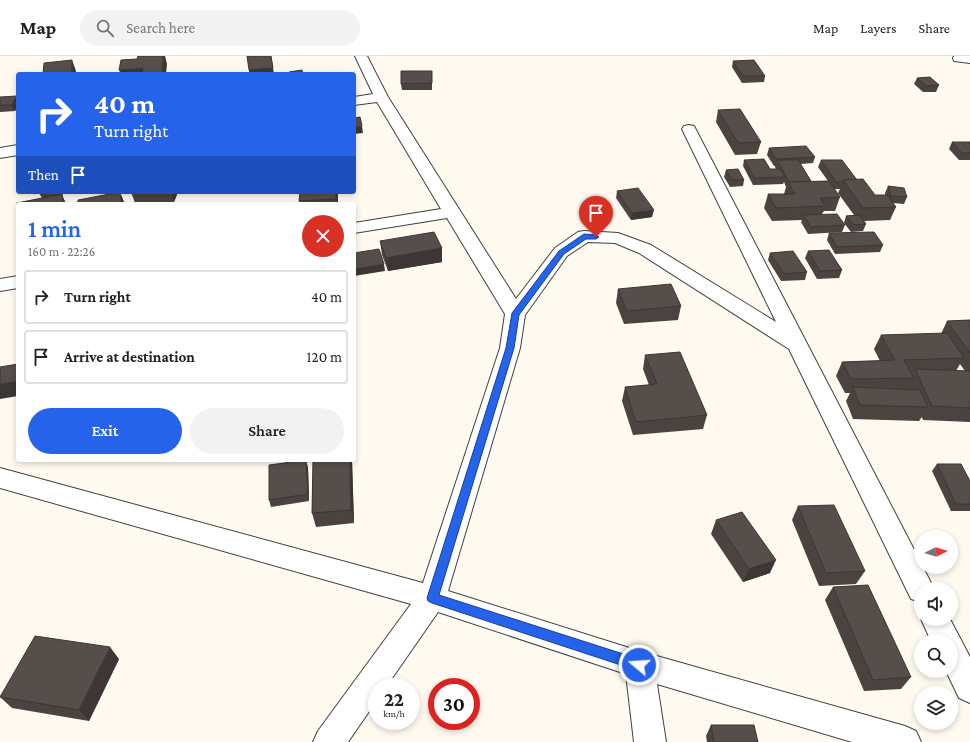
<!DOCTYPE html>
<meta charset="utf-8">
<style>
body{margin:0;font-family:"Crimson Pro",serif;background:#f2f2f2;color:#222;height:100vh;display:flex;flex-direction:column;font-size:15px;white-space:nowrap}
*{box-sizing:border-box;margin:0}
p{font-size:13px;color:#767676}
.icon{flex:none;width:22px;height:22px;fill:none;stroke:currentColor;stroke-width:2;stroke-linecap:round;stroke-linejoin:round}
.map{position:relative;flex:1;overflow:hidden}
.side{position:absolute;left:16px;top:146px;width:340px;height:260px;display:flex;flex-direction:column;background:#fff;border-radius:4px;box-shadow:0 2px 6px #0003}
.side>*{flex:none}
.banner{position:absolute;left:16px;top:16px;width:340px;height:122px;border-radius:4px;box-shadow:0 2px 6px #0003;background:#2563eb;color:#fff;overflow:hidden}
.needle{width:26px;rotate:85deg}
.buttons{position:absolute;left:914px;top:474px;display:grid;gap:8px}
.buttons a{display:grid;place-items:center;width:44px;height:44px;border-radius:50%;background:#fff;box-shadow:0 2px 6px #0003;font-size:20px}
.speed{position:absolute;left:368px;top:622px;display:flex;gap:8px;font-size:20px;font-weight:700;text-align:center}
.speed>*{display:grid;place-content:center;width:52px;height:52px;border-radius:50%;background:#fff;box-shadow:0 2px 6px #0003;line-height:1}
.speed small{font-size:10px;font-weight:400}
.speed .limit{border:6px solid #d22;background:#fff;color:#111}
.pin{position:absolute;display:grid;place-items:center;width:34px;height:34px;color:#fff;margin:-41px -17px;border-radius:50% 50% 50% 0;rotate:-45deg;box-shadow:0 0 4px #0007}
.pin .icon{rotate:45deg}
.me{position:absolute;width:44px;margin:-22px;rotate:288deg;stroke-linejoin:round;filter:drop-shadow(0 0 3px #0008)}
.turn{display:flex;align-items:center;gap:14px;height:84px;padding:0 12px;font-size:18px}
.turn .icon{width:52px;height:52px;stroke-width:2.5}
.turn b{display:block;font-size:28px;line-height:34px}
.then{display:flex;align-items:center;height:38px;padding:0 12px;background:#0003;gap:8px;font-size:15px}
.round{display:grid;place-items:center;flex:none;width:42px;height:42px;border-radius:21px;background:#f2f2f2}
.summary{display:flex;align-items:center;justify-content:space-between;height:68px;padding:0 12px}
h1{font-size:24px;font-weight:600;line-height:30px;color:#2563eb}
.primary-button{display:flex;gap:8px;margin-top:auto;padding:8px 12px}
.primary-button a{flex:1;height:46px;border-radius:24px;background:#2563eb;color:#fff;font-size:16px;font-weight:600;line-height:46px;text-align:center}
.primary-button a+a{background:#f2f2f2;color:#222}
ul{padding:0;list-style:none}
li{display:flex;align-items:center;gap:12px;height:54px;margin:0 8px 6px;padding:0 4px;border:2px solid #e0e0e0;border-radius:4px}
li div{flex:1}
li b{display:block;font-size:15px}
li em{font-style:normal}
header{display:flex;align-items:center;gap:24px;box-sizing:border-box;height:56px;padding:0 20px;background:#fff;border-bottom:1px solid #e0e0e0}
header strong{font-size:19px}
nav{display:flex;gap:22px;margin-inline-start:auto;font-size:14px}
.search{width:280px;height:36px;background:#f2f2f2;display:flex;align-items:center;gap:10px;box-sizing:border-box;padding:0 14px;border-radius:22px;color:#767676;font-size:15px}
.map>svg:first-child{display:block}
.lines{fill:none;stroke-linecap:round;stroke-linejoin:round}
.minor-casing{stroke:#414141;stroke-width:2}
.minor{fill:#fff;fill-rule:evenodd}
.wall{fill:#4a4340;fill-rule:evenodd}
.shaded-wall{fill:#3c3734}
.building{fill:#564e4b;stroke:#3c3734}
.route{fill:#2563eb;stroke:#184099}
</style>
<header>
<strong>Map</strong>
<div class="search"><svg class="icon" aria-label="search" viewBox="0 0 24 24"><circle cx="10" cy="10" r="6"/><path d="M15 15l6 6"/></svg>Search here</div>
<nav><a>Map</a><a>Layers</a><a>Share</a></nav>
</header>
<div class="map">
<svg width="970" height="686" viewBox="0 0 970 686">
<rect width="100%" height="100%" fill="#fefaef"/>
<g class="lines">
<g class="minor-casing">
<g id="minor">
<path d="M355,0H367L388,41L516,243L555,192L578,176L584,175L618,177L651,189L776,266L682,73L684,70L689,69L694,70L921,507V511H923L934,533H921V546L911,543L789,293L639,197L615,187L588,186L567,200L525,259L520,292L448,535L639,595L905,670L916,675L921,686H852L657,628L666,686H634L626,618L438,556L386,631H377V644L348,686H313L318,675L411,548L0,432V412L423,527L500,292L505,258L447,162L354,177V167L441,153L377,46L354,49V41L373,38Z"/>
<path d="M954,0H970V7L954,5L953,2Z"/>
<path d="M18,89V99L0,102V92Z"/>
<path d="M18,220V232L0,235V223Z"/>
<path d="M921,563H950L970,601V647L959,642L946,615H951V585H931Z"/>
</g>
</g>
<use href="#minor" class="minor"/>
</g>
<g class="wall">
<path d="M733,5L765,20L764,26L742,27L732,11Z"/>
<path d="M432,15V34H402L401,28Z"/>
<path d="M917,22L939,29L936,36H923L914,28Z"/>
<path d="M0,41L18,42V50L15,55L0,56Z"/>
<path d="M718,54L761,86L757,98L735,99L716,66Z"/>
<path d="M952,86H970V104H959L949,93Z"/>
<path d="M769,92L815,101L813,107L801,108L811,126L828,125L818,111L821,104L857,124L875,139H885V137L888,130L907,141L904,148L893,147L896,151L890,164L864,165L866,168L863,175L851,176L844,167L846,160L854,159L838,137L840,133H834L840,141L835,155H824L822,158L845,169L842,176L808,178L801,166L802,164L772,165L764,152L768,138H784L786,131L784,126L783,128L753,129L743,110L744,104L770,113H776L775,111V110H774L767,99Z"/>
<path d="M726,114L744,124L743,130L730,131L724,121Z"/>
<path d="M617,135L652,161L631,164L616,142Z"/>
<path d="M40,136H63L62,139L66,148H18V178L17,147L42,142L39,137Z"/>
<path d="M131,136H178L174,146L135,147Z"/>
<path d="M338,136V148H300L299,145Z"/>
<path d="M829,177L883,189L880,196L835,198L827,184Z"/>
<path d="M380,185L442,192V206L388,215L382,199Z"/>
<path d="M808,195L842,214L839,222L817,223L805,202Z"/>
<path d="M770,197L807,216L805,224L781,225L768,204Z"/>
<path d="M618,233L681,250L678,264L624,268L616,247Z"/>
<path d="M970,264V366L923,364L922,361L919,365L853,363L846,345L850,337H845L836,320L842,306L880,305L874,293L881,279L941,278L947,265ZM960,308L965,315H956Z"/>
<path d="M645,299L707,359L703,373L633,379L622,345L625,331L649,329L643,313Z"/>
<path d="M313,404H352L354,467L316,471L312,457Z"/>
<path d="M937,408L970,425V455H951L932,415Z"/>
<path d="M308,411L309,445L271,451L269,444Z"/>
<path d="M798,450L865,515L856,528L819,530L792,464Z"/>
<path d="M716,464L770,517L743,526L711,478Z"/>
<path d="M833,531L911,621L901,633L864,635L825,544Z"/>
<path d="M119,603L89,665L12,652L0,641V640Z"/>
<path d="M711,669L758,686H707L706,680Z"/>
</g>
<g class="shaded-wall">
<path d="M163,0H165L167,8L166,18H162Z"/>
<path d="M271,0L274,18H249V14Z"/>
<path d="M72,4L76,15V18H71Z"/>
<path d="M143,12L144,18H121L119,14Z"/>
<path d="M17,40L18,42V50L15,55L12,49Z"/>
<path d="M362,70L363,77L354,78V71Z"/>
<path d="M57,136H63L62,139L66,148H63Z"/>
<path d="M120,136L125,148H121Z"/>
<path d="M171,136H178L174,146Z"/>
<path d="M336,136H338V148H337L336,143Z"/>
<path d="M654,154L652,161L631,164L632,157Z"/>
<path d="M442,192V206L388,215L386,202Z"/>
<path d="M384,208L385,215L354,220V213Z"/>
<path d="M18,325V340L0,343V328Z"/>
<path d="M306,404L308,411L309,445L308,438Z"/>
<path d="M350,404H352V406L354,467L351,454Z"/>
<path d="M776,504L770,517L743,526L749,513Z"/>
<path d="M110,591L119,603L89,665L79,654Z"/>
</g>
<g class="building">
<path d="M138,0H163L162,18H142L143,12L119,14L121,4L137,3Z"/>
<path d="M247,0H271L273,12L249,14Z"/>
<path d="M72,4L71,18H43L44,7Z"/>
<path d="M754,4L765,20H743L733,5Z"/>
<path d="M302,14L303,18H289V16Z"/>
<path d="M401,15H432V27L401,28Z"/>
<path d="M930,21L939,29L926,30L917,22Z"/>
<path d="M17,40L12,49H0V41Z"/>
<path d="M740,53L761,86L738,87L718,54Z"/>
<path d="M360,61L362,70L354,71V62Z"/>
<path d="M952,86H970V97H962Z"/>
<path d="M806,90L815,101L776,103L769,92Z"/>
<path d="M764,103L770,113H780L785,121L755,122L744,104Z"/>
<path d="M777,104H798L811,125L789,126Z"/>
<path d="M821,104H842L857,124H843V126H836Z"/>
<path d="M738,113L744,124H732L726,114Z"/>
<path d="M863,123L875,139H887L896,151L863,152L843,124Z"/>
<path d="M829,125L840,141L820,142L825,150L776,152L768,138H795L788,126Z"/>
<path d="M888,130L904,132L907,141L891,140Z"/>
<path d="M638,132L654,154L632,157L617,135Z"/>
<path d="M40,136H57L39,137Z"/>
<path d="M120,136L121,148H78V144Z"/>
<path d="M300,136H336V143L299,145Z"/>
<path d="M62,138L63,148H18V178L17,147Z"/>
<path d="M837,158L845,169L811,171L803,159Z"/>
<path d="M859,159L866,168L854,169L846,160Z"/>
<path d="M434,176L442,192L386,202L380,185Z"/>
<path d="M874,176L883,189L837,191L829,177Z"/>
<path d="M379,193L384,208L354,213V197Z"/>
<path d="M829,194L842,214L820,215L808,195Z"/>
<path d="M793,195L807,216L784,218L770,197Z"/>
<path d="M671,228L681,250L627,255L618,233Z"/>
<path d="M970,264V297L947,265Z"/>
<path d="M947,277L964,302L904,304L914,322L851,323L842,306L895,304L881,279Z"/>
<path d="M680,296L707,359L636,366L625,331L657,328L645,299Z"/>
<path d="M18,308V325L0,328V311Z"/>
<path d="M915,313L970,315V352L932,350Z"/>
<path d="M853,331L920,334L928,351L860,349Z"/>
<path d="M306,404L308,438L269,444V409Z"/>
<path d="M313,404H350L351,454L312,457Z"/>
<path d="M937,408H961L970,425V448H956Z"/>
<path d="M834,449L865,515L826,517L798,450Z"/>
<path d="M742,456L776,504L749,513L716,464Z"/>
<path d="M868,529L911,621L873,624L833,531Z"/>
<path d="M35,580L110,591L79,654L0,641Z"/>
<path d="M711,669H754L758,686H714Z"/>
</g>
<path class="route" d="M584,178L596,179L599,181L596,183H586L564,198L519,259L514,292L439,539L639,603L643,605L645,609L643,613L639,615L432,547L428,545L427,542L506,292L512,257L559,195Z"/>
</svg>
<div class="buttons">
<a><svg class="needle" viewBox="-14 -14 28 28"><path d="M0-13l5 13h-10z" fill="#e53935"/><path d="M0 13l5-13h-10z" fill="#767676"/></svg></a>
<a><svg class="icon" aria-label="sound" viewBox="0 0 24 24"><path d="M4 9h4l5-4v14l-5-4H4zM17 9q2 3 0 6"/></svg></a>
<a><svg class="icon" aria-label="search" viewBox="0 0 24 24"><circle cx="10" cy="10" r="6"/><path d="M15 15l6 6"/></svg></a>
<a><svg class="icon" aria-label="layers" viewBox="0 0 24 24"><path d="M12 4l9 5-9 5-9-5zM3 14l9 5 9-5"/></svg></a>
</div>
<div class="speed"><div>22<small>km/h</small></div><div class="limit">30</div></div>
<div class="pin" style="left:596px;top:181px;background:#d93025"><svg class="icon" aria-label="arrive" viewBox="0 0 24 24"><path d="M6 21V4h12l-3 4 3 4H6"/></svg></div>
<svg class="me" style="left:639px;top:609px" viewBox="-20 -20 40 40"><circle r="17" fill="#2563eb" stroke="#fff" stroke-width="3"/><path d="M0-11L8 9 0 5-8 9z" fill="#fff"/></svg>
<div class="banner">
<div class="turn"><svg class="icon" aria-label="right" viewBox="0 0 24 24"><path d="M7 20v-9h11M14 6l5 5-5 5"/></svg><div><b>40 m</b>Turn right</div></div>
<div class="then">Then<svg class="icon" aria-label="arrive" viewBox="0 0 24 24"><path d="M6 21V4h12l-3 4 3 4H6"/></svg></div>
</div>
<section class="side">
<div class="summary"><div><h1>1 min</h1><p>160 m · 22:26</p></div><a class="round" style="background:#d93025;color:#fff"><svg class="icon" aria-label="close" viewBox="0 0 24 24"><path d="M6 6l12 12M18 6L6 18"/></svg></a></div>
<ul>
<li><svg class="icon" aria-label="right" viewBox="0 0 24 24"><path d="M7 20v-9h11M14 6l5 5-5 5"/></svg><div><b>Turn right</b></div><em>40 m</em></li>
<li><svg class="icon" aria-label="arrive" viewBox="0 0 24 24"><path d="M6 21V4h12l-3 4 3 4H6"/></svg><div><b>Arrive at destination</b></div><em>120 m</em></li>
</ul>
<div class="primary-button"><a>Exit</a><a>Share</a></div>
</section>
</div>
